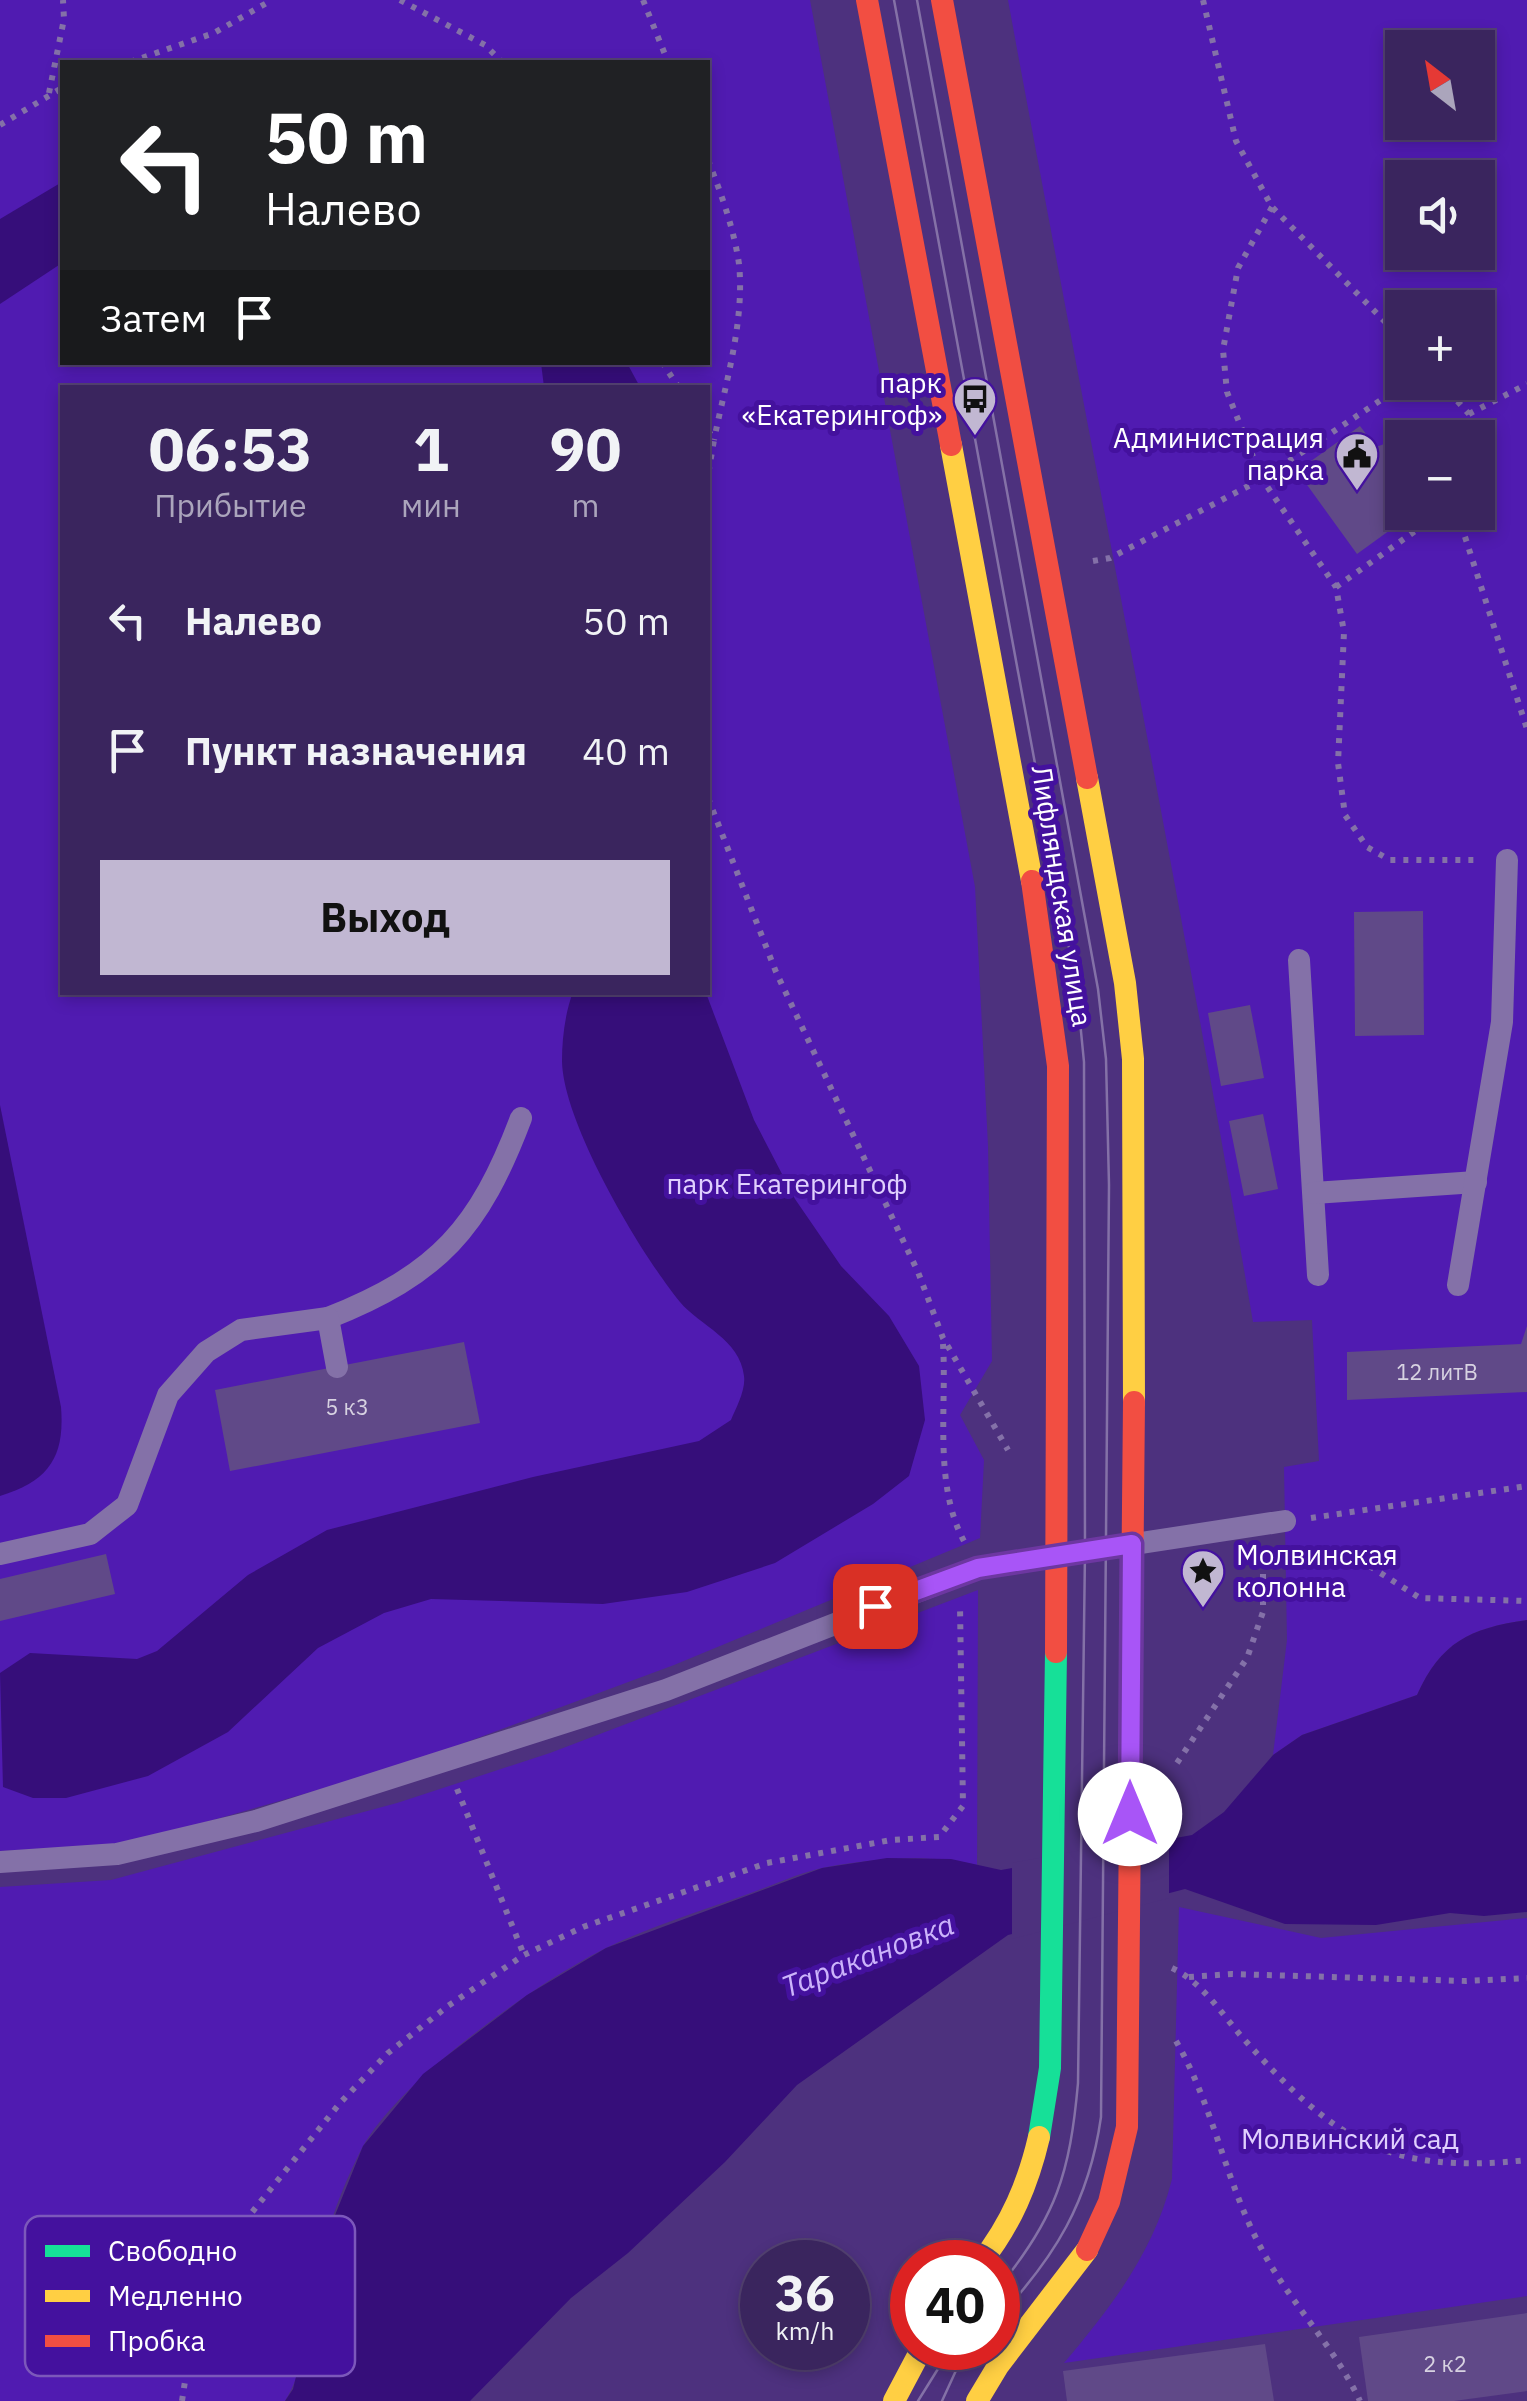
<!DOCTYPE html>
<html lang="ru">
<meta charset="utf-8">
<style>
body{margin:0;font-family:"IBM Plex Sans",sans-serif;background:#412d64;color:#f1f3f6;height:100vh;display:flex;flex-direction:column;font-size:38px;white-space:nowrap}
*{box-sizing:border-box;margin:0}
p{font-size:32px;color:#aba5bc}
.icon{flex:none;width:55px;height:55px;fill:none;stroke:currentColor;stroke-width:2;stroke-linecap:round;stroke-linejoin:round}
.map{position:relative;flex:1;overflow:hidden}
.side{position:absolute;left:60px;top:385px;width:650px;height:610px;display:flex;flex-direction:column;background:#3a255e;border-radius:0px;box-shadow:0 5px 15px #0003,0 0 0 2px #544273}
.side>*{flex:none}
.top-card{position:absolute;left:60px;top:60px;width:650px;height:305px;border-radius:0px;box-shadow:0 5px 15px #0003,0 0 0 2px #544273;background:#202124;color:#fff;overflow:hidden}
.needle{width:65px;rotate:329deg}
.controls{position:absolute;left:1385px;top:30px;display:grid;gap:20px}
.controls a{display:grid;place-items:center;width:110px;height:110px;border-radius:0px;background:#3a255e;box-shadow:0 5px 15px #0003,0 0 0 2px #544273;font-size:50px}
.speed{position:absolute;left:740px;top:2240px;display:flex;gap:20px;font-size:50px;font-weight:700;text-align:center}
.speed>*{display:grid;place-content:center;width:130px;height:130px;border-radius:50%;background:#3a255e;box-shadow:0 5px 15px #0003,0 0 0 2px #544273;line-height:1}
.speed small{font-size:25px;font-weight:400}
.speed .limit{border:15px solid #d22;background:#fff;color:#111}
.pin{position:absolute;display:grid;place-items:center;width:85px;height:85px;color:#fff;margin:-42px;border-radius:20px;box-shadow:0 5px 15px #0006}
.me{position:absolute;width:110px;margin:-55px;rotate:0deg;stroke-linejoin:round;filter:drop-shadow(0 0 8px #0008)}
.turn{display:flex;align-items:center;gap:35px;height:210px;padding:0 40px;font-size:45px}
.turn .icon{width:130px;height:130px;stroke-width:2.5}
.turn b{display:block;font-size:70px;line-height:85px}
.then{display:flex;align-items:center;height:95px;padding:0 40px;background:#0003;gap:20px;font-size:38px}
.eta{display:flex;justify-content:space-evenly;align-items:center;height:170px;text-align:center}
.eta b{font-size:60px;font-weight:800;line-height:70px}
.action{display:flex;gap:20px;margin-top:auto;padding:20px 40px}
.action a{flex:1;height:115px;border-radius:0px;background:#c1b7d2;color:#111;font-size:40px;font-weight:800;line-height:115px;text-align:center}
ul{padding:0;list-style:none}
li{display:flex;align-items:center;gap:30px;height:130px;padding:0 40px}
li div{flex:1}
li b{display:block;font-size:38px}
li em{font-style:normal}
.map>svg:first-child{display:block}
.green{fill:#501bb1;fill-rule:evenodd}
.water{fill:#360e7a}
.pier{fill:#4d317e}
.building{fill:#604988}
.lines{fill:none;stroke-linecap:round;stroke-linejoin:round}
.path{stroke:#8471a8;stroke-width:6;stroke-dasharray:5 8;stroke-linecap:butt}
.lane{stroke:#8471a8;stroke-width:22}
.fast{stroke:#16e098;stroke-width:22}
.slow{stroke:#ffcf43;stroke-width:22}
.jam{stroke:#f24e42;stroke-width:22}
.tram{stroke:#8471a7;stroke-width:2.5}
.route-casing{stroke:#6d37a1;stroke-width:25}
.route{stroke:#a855f7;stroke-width:18}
.labels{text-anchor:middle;stroke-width:10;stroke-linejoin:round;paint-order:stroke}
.number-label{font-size:22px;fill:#d7d2e1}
.poi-label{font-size:28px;fill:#fff;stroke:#44119e;text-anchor:end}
.street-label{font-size:28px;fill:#fff;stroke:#44119e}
.park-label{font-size:28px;fill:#e0d0fe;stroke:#44119e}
.water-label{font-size:30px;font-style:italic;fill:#ccb4fb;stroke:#44119e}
.key{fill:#44119e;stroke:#7c58bb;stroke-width:2.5}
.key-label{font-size:28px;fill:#fff}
</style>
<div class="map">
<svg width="1527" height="2401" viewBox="0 0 1527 2401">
<rect width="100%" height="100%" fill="#4d317e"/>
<g class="green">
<path d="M0,0H810L975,887L988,1146L992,1361L960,1415L984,1460L980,1538L674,1665L402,1766L126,1845L0,1851ZM62,62H708V362H62ZM62,388H708V992H62Z"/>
<path d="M1008,0H1527V1620C1470,1628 1441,1642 1417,1695L1302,1735L1273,1755L1287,1640L1284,1467L1319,1461L1312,1320L1253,1322C1178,880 1089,441 1008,0ZM1402,48H1478V122H1402ZM1402,178H1478V252H1402ZM1402,308H1478V382H1402ZM1402,438H1478V512H1402Z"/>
<path d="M978,1590L977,1865C928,1854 877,1858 827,1867C800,1872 774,1885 748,1894C701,1911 651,1926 606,1948C537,1982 398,2081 362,2148C348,2175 333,2211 326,2240C315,2288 311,2359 285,2401H0V1887L111,1880L397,1803L550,1753Z"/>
<path d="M1179,1907L1321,1938L1527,1918V2296L1064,2363C1112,2306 1154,2252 1172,2179Z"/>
</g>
<g class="water">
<path d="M62,182V263L0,304V219Z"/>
<path d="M541,363H627L640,387H544Z"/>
<path d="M573,992L706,993L754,1120L795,1199L841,1266L889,1316L919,1366L925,1420L909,1476L873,1504L775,1563L687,1592L603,1604L431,1599L384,1613L318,1648L228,1732L148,1776L66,1798H33L3,1787L0,1673L30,1653L137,1659L157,1651L248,1575L327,1530L533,1477L699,1441L731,1420C736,1408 746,1390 744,1376C740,1339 700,1326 680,1302C640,1253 563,1123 562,1061C562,1039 565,1013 573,992Z"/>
<path d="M0,1105L61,1407C65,1457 49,1481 0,1496Z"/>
<path d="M1527,1620V1912L1484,1916L1450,1913L1376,1925L1285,1924L1185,1889L1008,1935L797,2085L725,2162L628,2253L571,2298L470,2401H285L293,2389L310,2319L327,2235L363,2146L423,2074L527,1995L606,1948L822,1868L887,1858L951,1859L1001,1870L1192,1835L1224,1812L1273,1755L1302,1735L1417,1695C1441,1642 1470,1628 1527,1620Z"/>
</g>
<path class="pier" d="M1169,1834V1898L1012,1939V1863Z"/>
<g class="building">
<path d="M1360,426L1376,447L1395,440L1402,442V512H1415L1357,554L1297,471Z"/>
<path d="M1423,911L1424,1035L1355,1036L1354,912Z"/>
<path d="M1250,1005L1264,1078L1221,1086L1208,1013Z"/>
<path d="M1263,1114L1278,1189L1244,1196L1229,1121Z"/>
<path d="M1527,1326V1392L1347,1400V1352L1521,1344Z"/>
<path d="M464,1342L480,1423L230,1471L215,1390Z"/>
<path d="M106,1554L115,1594L0,1621V1579Z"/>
<path d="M1527,2313V2391L1454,2401H1368L1359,2337Z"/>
<path d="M1265,2344L1274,2401H1067L1063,2371Z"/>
</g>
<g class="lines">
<g class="path">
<path d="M400,0L485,45L502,62"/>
<path d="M643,0L668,62"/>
<path d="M1203,0L1236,141L1272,207L1402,339"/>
<path d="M130,62L214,33L272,0"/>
<path d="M49,93L64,19L63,0"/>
<path d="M0,125L62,88"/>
<path d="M708,160C721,193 734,229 739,264C745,321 725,385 714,440"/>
<path d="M1272,207L1238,268L1223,350L1227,392L1262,479L1336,587L1344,632L1338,763L1345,815L1367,847L1390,860H1478"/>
<path d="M662,362L679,388"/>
<path d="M1440,382L1469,414V438"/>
<path d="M1469,414L1527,384"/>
<path d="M708,430L714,440L708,475"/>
<path d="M1457,512L1527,729"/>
<path d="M1093,561L1110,558L1262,479L1408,382"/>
<path d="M1336,587L1442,512"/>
<path d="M708,798L776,972L918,1272L943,1338L1008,1450"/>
<path d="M943,1344C947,1408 933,1486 965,1543"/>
<path d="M1311,1518L1527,1486"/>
<path d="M1280,1556L1363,1562L1420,1598L1527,1601"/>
<path d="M1177,1763L1247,1658L1263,1612V1555"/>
<path d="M457,1789L524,1955"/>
<path d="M1172,1968C1202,1982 1221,2013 1242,2037C1334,2140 1386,2175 1527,2160"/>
<path d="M1189,1977L1232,1974L1466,1981L1527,1978"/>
<path d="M1176,2041C1213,2105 1225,2180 1260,2246C1288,2301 1333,2344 1360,2401"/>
<path d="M182,2401L200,2282L220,2252L340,2103L388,2053L448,2006L524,1955L583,1927L767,1863L891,1840L939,1837L963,1806L960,1605"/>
</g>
<g class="lane">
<path d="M1299,960L1318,1275"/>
<path d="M1314,1193L1476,1182"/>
<path d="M1458,1285L1502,1022L1507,860"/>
<path d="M328,1318C439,1274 479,1229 521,1118"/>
<path d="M0,1554L90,1534L127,1505L168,1395L206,1352L241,1330L328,1318L337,1367"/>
<path d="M0,1862L117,1854L256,1821L666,1690L978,1568L1285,1521"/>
</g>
<path class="fast" d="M1039,2137L1050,2068L1056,1652"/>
<g class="slow">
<path d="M951,445L1032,881"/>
<path d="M1087,778L1125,983L1133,1059L1134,1402"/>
<path d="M981,2262C1011,2224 1028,2184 1039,2137"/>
<path d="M894,2401L922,2348"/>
<path d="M977,2401L998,2366L1087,2250"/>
</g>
<g class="jam">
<path d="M867,0L951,445"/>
<path d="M942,0L1087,778"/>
<path d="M1032,881L1058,1066L1056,1652"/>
<path d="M1087,2250L1109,2202L1127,2127L1134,1402"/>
</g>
<g class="tram">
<path d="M894,0L1077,991L1084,1062L1085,1552L1078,2083C1070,2173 1056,2218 998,2288"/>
<path d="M917,0L1098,989L1106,1059L1109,1185L1101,2117C1089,2202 1055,2257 998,2318"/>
<path d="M918,2401L951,2348"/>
<path d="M942,2401L959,2364L972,2348"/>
</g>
</g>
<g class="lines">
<g class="route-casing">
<path id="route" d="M875,1606L978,1568L1132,1544L1130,1814"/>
</g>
<use href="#route" class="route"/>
</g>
<defs>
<g id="bus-pin" transform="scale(2.25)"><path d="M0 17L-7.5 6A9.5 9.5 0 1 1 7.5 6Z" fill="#c1b7d2" stroke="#44119e"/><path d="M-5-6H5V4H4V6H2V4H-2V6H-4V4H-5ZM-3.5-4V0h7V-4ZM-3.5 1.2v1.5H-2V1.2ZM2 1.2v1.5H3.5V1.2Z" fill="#111"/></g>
<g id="civic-pin" transform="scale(2.25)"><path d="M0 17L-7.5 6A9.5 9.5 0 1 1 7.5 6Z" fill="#c1b7d2" stroke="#44119e"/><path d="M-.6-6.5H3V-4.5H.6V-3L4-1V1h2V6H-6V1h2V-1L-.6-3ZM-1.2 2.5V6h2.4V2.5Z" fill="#111"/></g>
<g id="sight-pin" transform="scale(2.25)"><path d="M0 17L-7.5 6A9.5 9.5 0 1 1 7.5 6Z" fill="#c1b7d2" stroke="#44119e"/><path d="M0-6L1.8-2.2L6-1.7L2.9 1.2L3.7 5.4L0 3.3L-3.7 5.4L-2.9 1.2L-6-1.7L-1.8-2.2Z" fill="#111"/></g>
</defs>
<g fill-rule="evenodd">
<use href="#bus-pin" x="975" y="399"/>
<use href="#civic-pin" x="1357" y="454"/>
<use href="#sight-pin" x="1203" y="1571"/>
</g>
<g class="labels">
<g class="number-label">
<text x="1437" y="1380">12 литВ</text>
<text x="347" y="1415">5 к3</text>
<text x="1445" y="2372">2 к2</text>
</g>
<g class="poi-label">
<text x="942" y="393">парк<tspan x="942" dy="32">«Екатерингоф»</tspan></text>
<text x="1324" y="448">Администрация<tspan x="1324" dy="32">парка</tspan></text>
<text x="1236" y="1565" text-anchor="start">Молвинская<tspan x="1236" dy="32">колонна</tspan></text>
</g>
<g class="street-label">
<text transform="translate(1062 896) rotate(81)" y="10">Лифляндская улица</text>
</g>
<g class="park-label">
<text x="787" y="1194">парк Екатерингоф</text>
<text x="1350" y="2149">Молвинский сад</text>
</g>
<g class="water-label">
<text transform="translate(868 1956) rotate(-21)" y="10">Таракановка</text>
</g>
</g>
<rect x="25" y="2216" width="330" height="160" rx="15" class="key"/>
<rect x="45" y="2245" width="45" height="12" fill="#16e098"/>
<rect x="45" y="2290" width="45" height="12" fill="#ffcf43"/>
<rect x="45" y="2335" width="45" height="12" fill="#f24e42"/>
<g class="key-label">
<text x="108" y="2261">Свободно</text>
<text x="108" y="2306">Медленно</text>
<text x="108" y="2351">Пробка</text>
</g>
</svg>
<div class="controls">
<a><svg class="needle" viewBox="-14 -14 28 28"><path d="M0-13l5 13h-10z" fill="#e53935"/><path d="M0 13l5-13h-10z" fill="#aba5bc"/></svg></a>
<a><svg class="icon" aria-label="sound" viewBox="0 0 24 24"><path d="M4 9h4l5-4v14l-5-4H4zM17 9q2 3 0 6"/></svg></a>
<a>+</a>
<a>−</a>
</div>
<div class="speed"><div>36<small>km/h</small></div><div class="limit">40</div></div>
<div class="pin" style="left:875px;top:1606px;background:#d93025"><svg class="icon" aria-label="arrive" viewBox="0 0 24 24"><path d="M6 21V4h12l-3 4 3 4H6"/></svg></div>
<svg class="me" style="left:1130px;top:1814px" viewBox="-20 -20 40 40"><circle r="19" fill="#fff"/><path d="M0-13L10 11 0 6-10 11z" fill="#a855f7"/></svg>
<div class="top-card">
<div class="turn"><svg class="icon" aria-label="left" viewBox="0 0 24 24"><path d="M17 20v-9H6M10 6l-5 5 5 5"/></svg><div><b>50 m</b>Налево</div></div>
<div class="then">Затем<svg class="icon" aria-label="arrive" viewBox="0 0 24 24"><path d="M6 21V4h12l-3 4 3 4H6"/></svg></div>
</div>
<section class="side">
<div class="eta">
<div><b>06:53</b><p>Прибытие</p></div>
<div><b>1</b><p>мин</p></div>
<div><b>90</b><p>m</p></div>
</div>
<ul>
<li><svg class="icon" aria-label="left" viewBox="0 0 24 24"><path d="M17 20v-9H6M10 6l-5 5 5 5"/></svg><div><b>Налево</b></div><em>50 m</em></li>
<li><svg class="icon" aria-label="arrive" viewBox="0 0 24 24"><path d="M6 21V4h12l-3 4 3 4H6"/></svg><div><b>Пункт назначения</b></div><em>40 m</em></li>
</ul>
<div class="action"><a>Выход</a></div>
</section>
</div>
